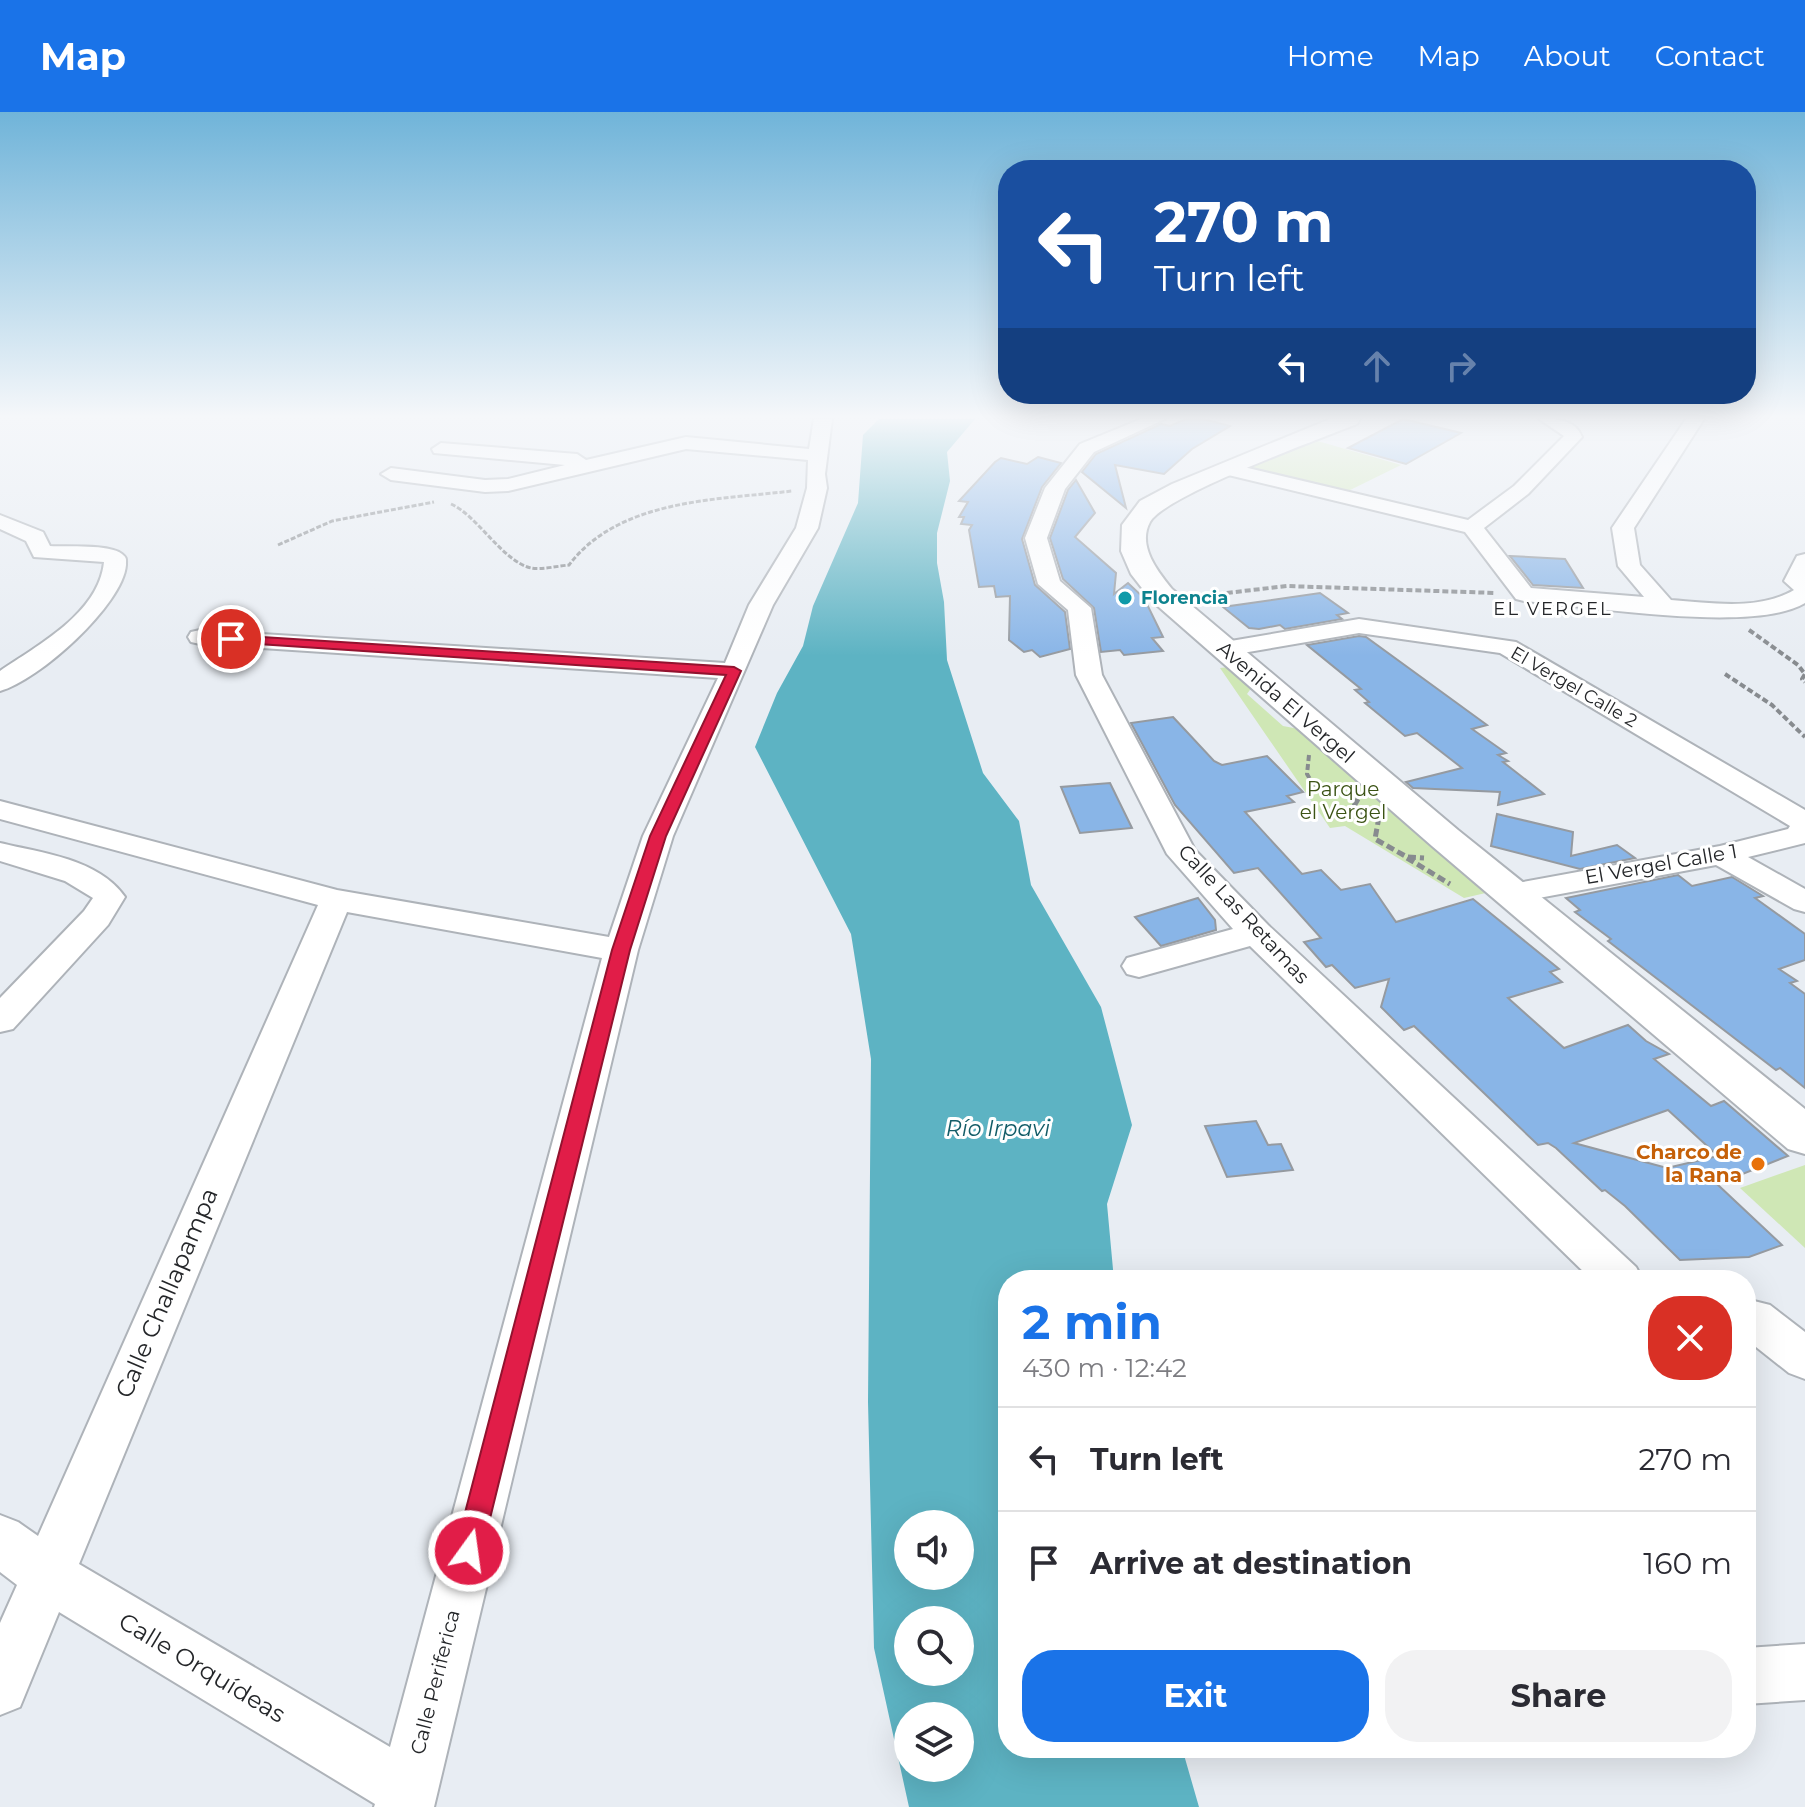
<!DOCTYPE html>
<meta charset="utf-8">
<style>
body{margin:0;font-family:Montserrat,sans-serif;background:#f2f2f3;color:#2b2b33;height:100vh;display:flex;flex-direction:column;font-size:30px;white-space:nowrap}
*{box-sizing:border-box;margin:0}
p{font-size:26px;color:#7c7c81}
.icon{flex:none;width:44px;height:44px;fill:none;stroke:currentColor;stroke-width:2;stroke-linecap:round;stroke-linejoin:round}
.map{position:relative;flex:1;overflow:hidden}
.details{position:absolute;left:998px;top:1158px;width:758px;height:488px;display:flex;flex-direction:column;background:#fff;border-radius:32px;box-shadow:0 8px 32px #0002}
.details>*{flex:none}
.guide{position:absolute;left:998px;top:48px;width:758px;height:244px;border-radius:32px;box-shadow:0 8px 32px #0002;background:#1a4fa0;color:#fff;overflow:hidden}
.controls{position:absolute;left:894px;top:1398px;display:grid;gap:16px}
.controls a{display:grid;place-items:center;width:80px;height:80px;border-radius:50%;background:#fff;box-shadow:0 8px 32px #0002;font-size:40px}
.pin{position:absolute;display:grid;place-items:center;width:68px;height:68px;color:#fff;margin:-34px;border:4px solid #fff;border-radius:50%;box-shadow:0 2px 8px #0007}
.me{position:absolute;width:88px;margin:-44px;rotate:14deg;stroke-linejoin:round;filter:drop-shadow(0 0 6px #0008)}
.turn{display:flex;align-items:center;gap:28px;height:168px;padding:0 24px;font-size:36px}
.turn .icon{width:104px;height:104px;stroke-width:2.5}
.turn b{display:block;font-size:56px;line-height:68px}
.lanes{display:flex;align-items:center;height:76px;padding:0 24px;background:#0003;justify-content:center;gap:40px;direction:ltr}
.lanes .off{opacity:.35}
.round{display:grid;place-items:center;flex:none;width:84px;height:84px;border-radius:32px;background:#f2f2f3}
.overview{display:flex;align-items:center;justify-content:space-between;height:136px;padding:0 24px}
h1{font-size:48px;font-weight:700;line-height:60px;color:#1a73e8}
.primary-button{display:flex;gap:16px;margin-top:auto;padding:16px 24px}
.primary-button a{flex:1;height:92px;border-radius:32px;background:#1a73e8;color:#fff;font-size:32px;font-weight:700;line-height:92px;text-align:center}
.primary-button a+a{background:#f2f2f3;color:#2b2b33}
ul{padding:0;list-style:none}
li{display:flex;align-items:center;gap:24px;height:104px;padding:0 24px;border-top:2px solid #e1e1e2}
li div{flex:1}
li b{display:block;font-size:30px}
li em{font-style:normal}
header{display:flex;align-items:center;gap:48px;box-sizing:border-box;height:112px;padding:0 40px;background:#1a73e8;color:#fff}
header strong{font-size:38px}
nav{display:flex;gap:44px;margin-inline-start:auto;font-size:28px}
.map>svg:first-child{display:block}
.green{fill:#cfe7b5}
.water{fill:#5db3c3;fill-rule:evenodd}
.building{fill:#89b5e7;stroke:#959aa0;stroke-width:2;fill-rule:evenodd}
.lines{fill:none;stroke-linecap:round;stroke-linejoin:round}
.minor-casing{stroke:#aeb3b9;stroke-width:4}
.major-casing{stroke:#aeb3b9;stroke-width:4}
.path-far2{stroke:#878b8f;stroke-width:3;stroke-dasharray:5 2;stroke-linecap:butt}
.path-far1{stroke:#878b8f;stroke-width:4;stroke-dasharray:6 3;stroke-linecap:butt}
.path{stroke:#878b8f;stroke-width:5;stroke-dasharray:8 4;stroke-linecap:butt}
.minor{fill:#fff;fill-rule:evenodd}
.major{fill:#fff;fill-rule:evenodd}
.route{fill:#e11d48;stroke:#92132f;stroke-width:2}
.culture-dot{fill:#0f9aa8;stroke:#fff;stroke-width:3}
.food-dot{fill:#e8710a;stroke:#fff;stroke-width:3}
.labels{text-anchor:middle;stroke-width:6;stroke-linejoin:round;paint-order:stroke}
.far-culture-label{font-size:18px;font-weight:bold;fill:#0d838f;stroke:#fff;text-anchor:start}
.far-neighbourhood-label{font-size:18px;letter-spacing:2px;fill:#242629;stroke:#fff}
.far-street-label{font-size:18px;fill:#242629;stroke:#fff}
.street-label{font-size:20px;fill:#242629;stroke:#fff}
.park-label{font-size:20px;fill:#3b5314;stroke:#fff}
.food-label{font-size:20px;font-weight:bold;fill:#c56008;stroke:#fff;text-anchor:end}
.water-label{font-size:22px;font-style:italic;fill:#145d68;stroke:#fff}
.near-street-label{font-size:24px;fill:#242629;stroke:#fff}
</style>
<header>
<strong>Map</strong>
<nav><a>Home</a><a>Map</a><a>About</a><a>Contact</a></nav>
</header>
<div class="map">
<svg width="1805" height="1695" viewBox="0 0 1805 1695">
<rect width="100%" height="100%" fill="#e8edf3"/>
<g class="green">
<path d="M1314,328L1401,353L1342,382L1245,357Z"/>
<path d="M1229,555L1252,575L1247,582L1283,614L1299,617L1490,780L1464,786L1345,714L1330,716L1220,556Z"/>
<path d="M1805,1053V1136L1740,1076Z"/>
</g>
<path class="water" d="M879,307H975L947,340L950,369L937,421V451L944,490L947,548L983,661L1019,709L1031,773L1101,895L1132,1013L1107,1092L1114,1168H1008V1636H1182L1199,1695H909L874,1536L868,1290L871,947L851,822L755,635L777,581L803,534L813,494L858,391L863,323ZM908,1412H960V1464H908ZM908,1508H960V1560H908ZM908,1604H960V1656H908Z"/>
<g class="building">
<path d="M1186,307H1203L1230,314L1192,337L1164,362L1115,353L1126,396L1082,360L1096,342L1161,312L1170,314Z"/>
<path d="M1403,307L1461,321L1406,352L1348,336Z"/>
<path d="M1038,345L1061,351L1042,375L1022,427L1035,473L1065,500L1070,537L1040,545L1032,538L1024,540L1009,528L1010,484L996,485L994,474L979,475L969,418L972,413L961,412L964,405H959L968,390L959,389L995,350L1001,346L1027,352Z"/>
<path d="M1076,368L1095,401L1075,425L1116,461L1114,482L1128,471L1144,486L1163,525L1152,526L1163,539L1124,543L1120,538L1101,540L1094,496L1063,467L1050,426L1068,378Z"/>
<path d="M1510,444L1565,447L1583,476L1533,473Z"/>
<path d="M1320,481L1348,501L1337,503L1342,507L1285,517L1280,513L1259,517L1249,516L1223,495Z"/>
<path d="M1359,524L1366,525L1487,613L1472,617L1506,641L1498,643L1508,649L1503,650L1544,682L1498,693L1500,680L1413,676L1406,670L1462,656L1417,621L1405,624L1365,591L1369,590L1355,578L1361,577L1307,533Z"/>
<path d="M1173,605L1214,649L1222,653L1267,644L1303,680L1287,684L1294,690L1245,700L1302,762L1321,758L1341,778L1370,772L1396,810L1473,787L1559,857L1550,860L1562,870L1508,886L1564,936L1628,913L1646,929L1669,942L1654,947L1711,994L1724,989L1788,1044L1717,1072L1782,1133L1749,1145L1680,1148L1625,1094L1605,1078L1602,1079L1556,1036L1548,1031L1538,1033L1414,914L1404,918L1381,895L1389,867L1355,876L1332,853L1326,855L1304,830L1321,826L1258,756L1234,761L1175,693L1131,611ZM1668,998L1718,1044L1667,1056L1574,1031Z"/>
<path d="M1110,671L1132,716L1080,721L1061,675Z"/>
<path d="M1497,702L1573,720L1571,744L1617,733L1635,746L1580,757L1491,734Z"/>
<path d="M1678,763L1692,774L1732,765L1763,784L1755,786L1805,822V848L1779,857L1797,869L1790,871L1805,882V976L1780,956L1776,958L1608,829L1611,827L1575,800L1580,798L1566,786Z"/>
<path d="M1198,786L1215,808L1216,818L1161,834L1135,805Z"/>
<path d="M1256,1009L1268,1033L1281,1032L1293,1058L1227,1065L1205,1014Z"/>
</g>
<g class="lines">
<g class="minor-casing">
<g id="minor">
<path d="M814,307H832L825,362L827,376L818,416L773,493L673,724L638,838L434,1695H374L375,1692L59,1500L20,1595L0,1603V1511L17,1473L0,1460V1403L18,1410L38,1424L318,793L0,707V689L337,778L609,825L643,724L718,566L200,532L191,530L188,525L191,520L200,518L725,551L749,493L796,416L807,376L808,348L686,337L508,379L485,380L391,368L381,362L391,356L485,368L508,367L565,353L434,341L432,337L441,331L577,342L586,348L686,325L809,337ZM347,800L602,846L390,1635L79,1452Z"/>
<path d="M1141,307H1165L1094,340L1065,377L1047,426L1060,469L1091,496L1102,563L1195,738L1268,813L1636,1155L1643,1168H1592L1250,834L1139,865L1127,862L1122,854L1127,846L1233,817L1167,742L1076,563L1068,498L1038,472L1025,426L1045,376L1080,332Z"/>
<path d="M1539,307C1556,307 1575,307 1582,325L1528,382L1484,416L1531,476L1644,485L1618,454L1612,416L1686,307H1704L1634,416L1640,453L1671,488C1712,491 1758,499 1794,478L1784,469L1797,444L1805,442V491C1754,522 1588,494 1524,489L1516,487L1465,420L1220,361L1217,357L1227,351L1468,408L1514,374L1564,324Z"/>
<path d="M0,403L43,420L50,434C67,435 110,432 122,442C127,446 126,447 126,453C123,493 38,569 0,579V559C38,533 99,501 104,450L34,445L26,429L0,417Z"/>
<path d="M1359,507L1516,530L1805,698V731L1748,745L1805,777V800L1794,797L1716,753L1512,791L1501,788L1496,781L1501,774L1720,734L1788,717L1790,714L1500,541L1359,521L1225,544L1216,542L1213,537L1216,532L1225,530Z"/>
<path d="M0,731C42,741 99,747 125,785L108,813L13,917L0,920V886L84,799L93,786L65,769L0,749Z"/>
<path d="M1746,1187L1770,1193L1805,1220V1267L1789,1261L1746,1227Z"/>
<path d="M1805,1532V1588L1746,1592V1536Z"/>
</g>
</g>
<g class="major-casing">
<path id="major" d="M1330,307H1360L1357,312C1320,327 1165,383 1150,410C1137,434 1158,460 1172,477L1458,718L1805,997V1042L1788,1037L1432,734L1152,489L1131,462L1121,439L1122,413L1140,389L1172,372Z"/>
</g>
<g class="path-far2">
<path d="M451,392C478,404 502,449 531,456C541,458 558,454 569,453C619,387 716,388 792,379"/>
<path d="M278,433L332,409L434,390"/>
</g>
<g class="path-far1">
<path d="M1200,484L1287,474L1496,481"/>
<path d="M1749,518L1798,553L1805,562L1802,567L1805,570"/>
<path d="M1725,562L1772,593L1805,625"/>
<path d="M1309,643L1307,662L1313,672L1326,676"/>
</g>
<g class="path">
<path d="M1320,674L1350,684"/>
<path d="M1358,687L1354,694L1360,700L1373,703"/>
<path d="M1379,705L1375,727L1407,745L1424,746"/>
<path d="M1407,746L1450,772"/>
</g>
<use href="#minor" class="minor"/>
<use href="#major" class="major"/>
</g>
<linearGradient id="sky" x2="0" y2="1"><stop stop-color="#70b4d9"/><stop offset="0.56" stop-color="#f5f7fa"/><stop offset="1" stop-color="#f5f7fa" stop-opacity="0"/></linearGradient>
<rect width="1805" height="544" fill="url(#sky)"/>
<path class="route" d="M231,523L734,555L741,559L666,724L630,838L482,1439L478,1449L469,1453L459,1449L455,1439L612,838L650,724L726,563L226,530V524Z"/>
<circle class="culture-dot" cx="1125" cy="486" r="8"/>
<circle class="food-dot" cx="1758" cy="1052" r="8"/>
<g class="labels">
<g class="far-culture-label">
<text x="1141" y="492">Florencia</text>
</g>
<g class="far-neighbourhood-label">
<text x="1553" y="503">EL VERGEL</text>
</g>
<g class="far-street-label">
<text transform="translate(1574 575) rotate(30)" y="6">El Vergel Calle 2</text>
</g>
<g class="street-label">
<text transform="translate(1286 590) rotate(41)" y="7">Avenida El Vergel</text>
<text transform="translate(1661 752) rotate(-10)" y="7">El Vergel Calle 1</text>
<text transform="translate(1244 802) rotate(47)" y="7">Calle Las Retamas</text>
<text transform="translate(435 1570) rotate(-76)" y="7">Calle Periferica</text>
</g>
<g class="park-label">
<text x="1343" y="684">Parque<tspan x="1343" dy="23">el Vergel</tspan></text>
</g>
<g class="food-label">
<text x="1742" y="1047">Charco de<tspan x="1742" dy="23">la Rana</tspan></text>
</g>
<g class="water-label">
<text x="998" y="1024">Río Irpavi</text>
</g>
<g class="near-street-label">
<text transform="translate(167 1181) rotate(-67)" y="8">Calle Challapampa</text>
<text transform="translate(202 1556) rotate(31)" y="8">Calle Orquídeas</text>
</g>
</g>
</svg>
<div class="controls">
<a><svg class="icon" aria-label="sound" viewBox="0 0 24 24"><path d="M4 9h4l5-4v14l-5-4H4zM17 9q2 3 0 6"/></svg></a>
<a><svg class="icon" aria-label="search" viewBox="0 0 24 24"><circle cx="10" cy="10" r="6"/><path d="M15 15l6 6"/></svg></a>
<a><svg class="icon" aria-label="layers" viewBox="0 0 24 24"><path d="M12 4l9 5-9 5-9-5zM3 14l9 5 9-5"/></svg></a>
</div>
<div class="pin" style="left:231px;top:527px;background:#d93025"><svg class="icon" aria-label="arrive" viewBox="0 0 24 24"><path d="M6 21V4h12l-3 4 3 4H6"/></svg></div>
<svg class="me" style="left:469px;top:1439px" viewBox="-20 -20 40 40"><circle r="17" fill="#e11d48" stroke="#fff" stroke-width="3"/><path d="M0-11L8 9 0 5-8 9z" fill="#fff"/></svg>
<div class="guide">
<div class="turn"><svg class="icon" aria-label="left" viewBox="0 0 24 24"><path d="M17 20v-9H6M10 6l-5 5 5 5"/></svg><div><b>270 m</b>Turn left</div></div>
<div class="lanes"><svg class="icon" aria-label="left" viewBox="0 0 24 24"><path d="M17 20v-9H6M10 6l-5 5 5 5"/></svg><svg class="icon off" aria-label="ahead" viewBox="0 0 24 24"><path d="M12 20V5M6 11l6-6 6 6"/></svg><svg class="icon off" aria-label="right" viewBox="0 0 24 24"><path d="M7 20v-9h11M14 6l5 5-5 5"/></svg></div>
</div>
<section class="details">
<div class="overview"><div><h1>2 min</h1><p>430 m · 12:42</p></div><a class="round" style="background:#d93025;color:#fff"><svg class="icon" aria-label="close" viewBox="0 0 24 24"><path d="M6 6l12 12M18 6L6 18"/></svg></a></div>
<ul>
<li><svg class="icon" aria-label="left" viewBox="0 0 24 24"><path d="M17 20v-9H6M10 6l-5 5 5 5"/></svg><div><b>Turn left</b></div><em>270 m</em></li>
<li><svg class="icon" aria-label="arrive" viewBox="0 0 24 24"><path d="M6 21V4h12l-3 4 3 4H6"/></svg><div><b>Arrive at destination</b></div><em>160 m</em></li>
</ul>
<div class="primary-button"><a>Exit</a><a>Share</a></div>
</section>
</div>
